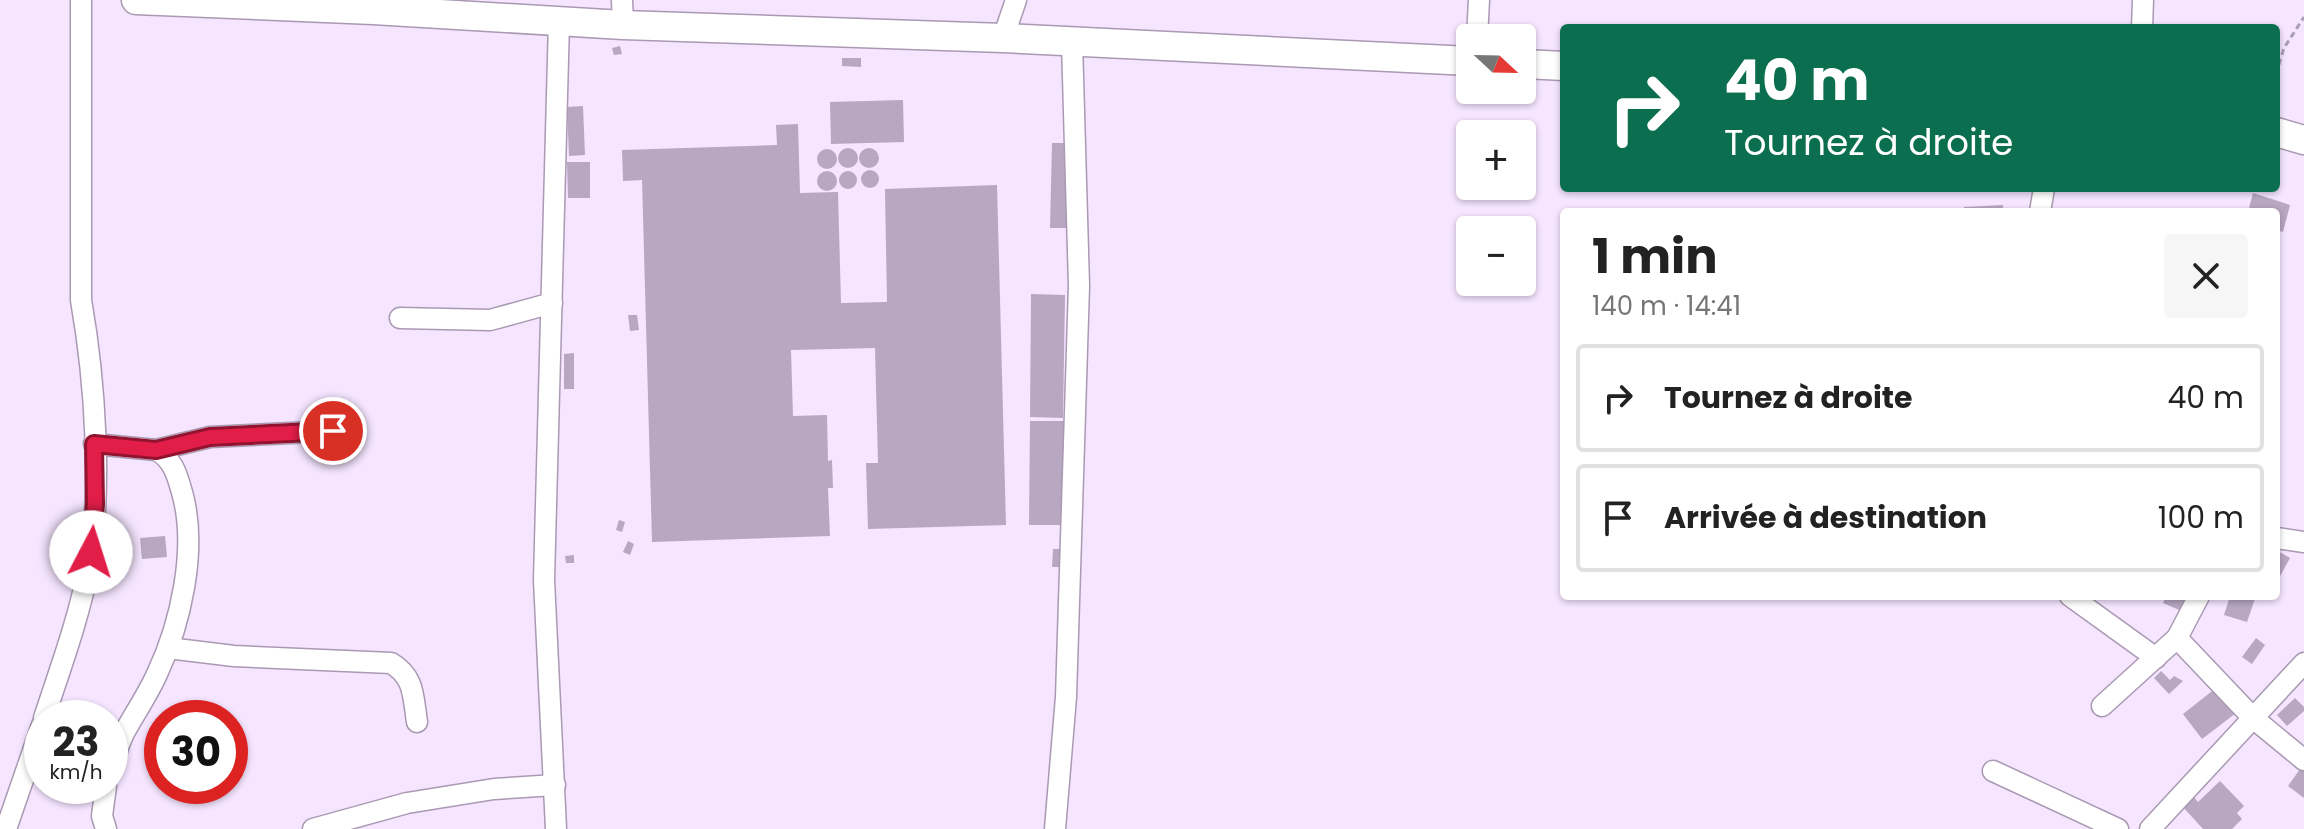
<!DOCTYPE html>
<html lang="fr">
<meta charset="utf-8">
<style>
body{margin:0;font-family:Poppins,sans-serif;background:#f6f6f6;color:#222;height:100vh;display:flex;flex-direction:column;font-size:30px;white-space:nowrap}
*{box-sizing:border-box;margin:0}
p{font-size:26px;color:#767676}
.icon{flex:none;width:44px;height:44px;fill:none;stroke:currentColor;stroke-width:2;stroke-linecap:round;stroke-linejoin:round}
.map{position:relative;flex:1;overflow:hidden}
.side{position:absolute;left:1560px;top:208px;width:720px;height:392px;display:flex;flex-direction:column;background:#fff;border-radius:8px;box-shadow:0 2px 6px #0004}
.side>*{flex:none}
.guide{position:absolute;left:1560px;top:24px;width:720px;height:168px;border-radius:8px;box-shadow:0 2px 6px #0004;background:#0b6e4f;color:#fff;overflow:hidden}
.needle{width:52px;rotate:112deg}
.buttons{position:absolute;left:1456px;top:24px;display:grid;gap:16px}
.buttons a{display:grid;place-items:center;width:80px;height:80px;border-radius:8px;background:#fff;box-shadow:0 2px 6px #0004;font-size:40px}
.speed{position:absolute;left:24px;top:700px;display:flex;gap:16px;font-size:40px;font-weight:700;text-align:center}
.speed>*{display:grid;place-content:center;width:104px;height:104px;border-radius:50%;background:#fff;box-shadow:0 2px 6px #0004;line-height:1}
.speed small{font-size:20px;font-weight:400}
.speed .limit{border:12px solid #d22;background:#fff;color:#111}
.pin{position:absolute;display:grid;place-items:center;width:68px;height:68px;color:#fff;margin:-34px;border:4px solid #fff;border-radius:50%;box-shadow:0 2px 8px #0007}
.me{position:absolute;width:88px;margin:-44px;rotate:5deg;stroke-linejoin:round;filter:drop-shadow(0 0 6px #0008)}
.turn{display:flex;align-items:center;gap:28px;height:168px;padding:0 32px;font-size:36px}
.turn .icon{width:104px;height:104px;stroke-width:2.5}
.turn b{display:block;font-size:56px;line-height:68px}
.round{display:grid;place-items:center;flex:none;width:84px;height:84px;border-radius:8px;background:#f6f6f6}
.overview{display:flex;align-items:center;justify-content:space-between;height:136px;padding:0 32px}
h1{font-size:48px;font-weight:700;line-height:60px}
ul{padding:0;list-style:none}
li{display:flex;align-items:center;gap:24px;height:108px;margin:0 16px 12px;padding:0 16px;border:4px solid #e0e0e0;border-radius:8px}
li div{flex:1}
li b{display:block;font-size:30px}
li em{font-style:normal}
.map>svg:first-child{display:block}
.building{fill:#b7a7c0}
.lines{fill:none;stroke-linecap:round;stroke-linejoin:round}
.minor-casing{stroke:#a999b2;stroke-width:23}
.secondary-casing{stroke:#a999b2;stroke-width:31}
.path{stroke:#aa9eb1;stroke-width:3;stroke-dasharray:6 4;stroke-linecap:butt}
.minor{stroke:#fff;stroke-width:20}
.secondary{stroke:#fff;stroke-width:28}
.route-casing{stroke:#92132f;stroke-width:20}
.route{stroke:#e11d48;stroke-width:14}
</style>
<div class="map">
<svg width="2304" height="829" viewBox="0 0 2304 829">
<rect width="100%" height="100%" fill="#f5e5ff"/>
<g class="building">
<path d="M620,46L622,54L614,55L612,48Z"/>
<path d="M842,58H861V67L842,66Z"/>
<path d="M903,100L904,142L831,144L830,102Z"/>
<path d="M583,106L585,155L569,156L567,107Z"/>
<path d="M798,124L800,193L838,192L841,303L887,302L885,189L997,185L1006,525L868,529L866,463H878L875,348L791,350L793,416L827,415L828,461L832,460L833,488H828L830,536L652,542L642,180L623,181L622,150L777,145L776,125Z"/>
<path d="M1052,143H1068L1066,228H1050Z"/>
<circle cx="848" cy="158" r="10"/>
<circle cx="869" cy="158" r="10"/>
<circle cx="827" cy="159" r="10"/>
<path d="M567,162H590V198H568Z"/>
<circle cx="870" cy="179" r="9"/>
<circle cx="848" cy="180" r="9"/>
<circle cx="827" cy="181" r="10"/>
<path d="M2253,193L2290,205L2283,232L2276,230V212H2248Z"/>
<path d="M2003,205V212H1964V207Z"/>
<path d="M1031,294L1065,295L1063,418L1030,417Z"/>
<path d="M628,315H637L639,330L630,331Z"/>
<path d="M574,353V389H564V354Z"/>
<path d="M1030,421H1068L1067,525H1029Z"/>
<path d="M619,520L625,522L622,532L616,530Z"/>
<path d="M165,536L167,557L142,559L140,538Z"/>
<path d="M628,541L634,544L630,555L623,552Z"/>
<path d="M1053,549H1061L1060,567H1052Z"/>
<path d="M2276,550L2290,558L2279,578L2276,577Z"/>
<path d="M574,555V563H566L565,556Z"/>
<path d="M2166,596H2193L2186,613L2163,603Z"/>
<path d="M2230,596L2255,599L2247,622L2224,615Z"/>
<path d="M2256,638L2265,645L2252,664L2242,657Z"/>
<path d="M2161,671L2170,680L2174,676L2183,681L2169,694L2154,678Z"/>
<path d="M2221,684L2240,710L2202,739L2183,714Z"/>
<path d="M2295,698L2304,707V711L2287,726L2277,715Z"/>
<path d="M2300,769L2304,771V798L2288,786Z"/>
<path d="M2220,781L2244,806L2237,813L2242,819L2232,829H2203L2182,806L2193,796L2198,802Z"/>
</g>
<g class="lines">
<g class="minor-casing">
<g id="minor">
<path d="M622,0L623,25"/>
<path d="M2142,28L2143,0"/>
<path d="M1003,38L1016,0"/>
<path d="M1477,38L1479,0"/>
<path d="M2040,212L2044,188"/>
<path d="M400,318L490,320L552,303"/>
<path d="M94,444L156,450C174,459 178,478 183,496C197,550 181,623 157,674C148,694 135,713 124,733C118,745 114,760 110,773"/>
<path d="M156,450L210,437L333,431"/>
<path d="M2276,538L2304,542"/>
<path d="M2070,596L2156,658"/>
<path d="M2177,638L2253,718L2304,760"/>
<path d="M168,648L234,656L391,663C415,677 413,697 417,722"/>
<path d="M2102,706L2177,638L2199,596"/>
<path d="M44,718C60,669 78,621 88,570C103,491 95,380 81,300V0"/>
<path d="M1993,771L2118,829"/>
<path d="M6,829L42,725"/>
<path d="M106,829L102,816L106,786"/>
<path d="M313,829L407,803L494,789L555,785"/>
<path d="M556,829L544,580L559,21"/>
<path d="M1055,829L1066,697L1079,286L1072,42"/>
<path d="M2150,829L2304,663"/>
</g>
</g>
<g class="secondary-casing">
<g id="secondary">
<path d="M136,0L373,10L623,25L1003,38L1470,61"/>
<path d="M1522,64L1564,66"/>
<path d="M2276,132L2304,140"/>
</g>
</g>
<path class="path" d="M2276,74L2284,48L2304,17"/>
<use href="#minor" class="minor"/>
<use href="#secondary" class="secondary"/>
</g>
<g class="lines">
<g class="route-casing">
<path id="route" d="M91,552L95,504L94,444L156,450L210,437L333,431"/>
</g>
<use href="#route" class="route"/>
</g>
</svg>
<div class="buttons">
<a><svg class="needle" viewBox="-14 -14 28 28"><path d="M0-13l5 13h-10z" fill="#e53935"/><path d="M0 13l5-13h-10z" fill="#767676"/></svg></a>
<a>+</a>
<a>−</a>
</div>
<div class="speed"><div>23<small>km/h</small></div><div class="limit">30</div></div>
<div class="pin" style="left:333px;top:431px;background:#d93025"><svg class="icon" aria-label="arrive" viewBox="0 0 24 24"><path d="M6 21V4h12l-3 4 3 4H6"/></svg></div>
<svg class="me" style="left:91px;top:552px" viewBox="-20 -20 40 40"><circle r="19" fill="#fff"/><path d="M0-13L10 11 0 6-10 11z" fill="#e11d48"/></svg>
<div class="guide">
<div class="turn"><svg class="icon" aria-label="right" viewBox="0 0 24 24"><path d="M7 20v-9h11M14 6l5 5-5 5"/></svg><div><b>40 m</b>Tournez à droite</div></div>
</div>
<section class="side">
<div class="overview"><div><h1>1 min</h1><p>140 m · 14:41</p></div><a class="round"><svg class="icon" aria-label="close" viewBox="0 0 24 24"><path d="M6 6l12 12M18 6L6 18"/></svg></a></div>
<ul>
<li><svg class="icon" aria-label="right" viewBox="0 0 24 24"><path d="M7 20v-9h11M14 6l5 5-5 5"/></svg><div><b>Tournez à droite</b></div><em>40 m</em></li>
<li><svg class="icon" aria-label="arrive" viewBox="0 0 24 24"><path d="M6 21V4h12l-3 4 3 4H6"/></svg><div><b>Arrivée à destination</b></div><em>100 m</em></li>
</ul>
</section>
</div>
